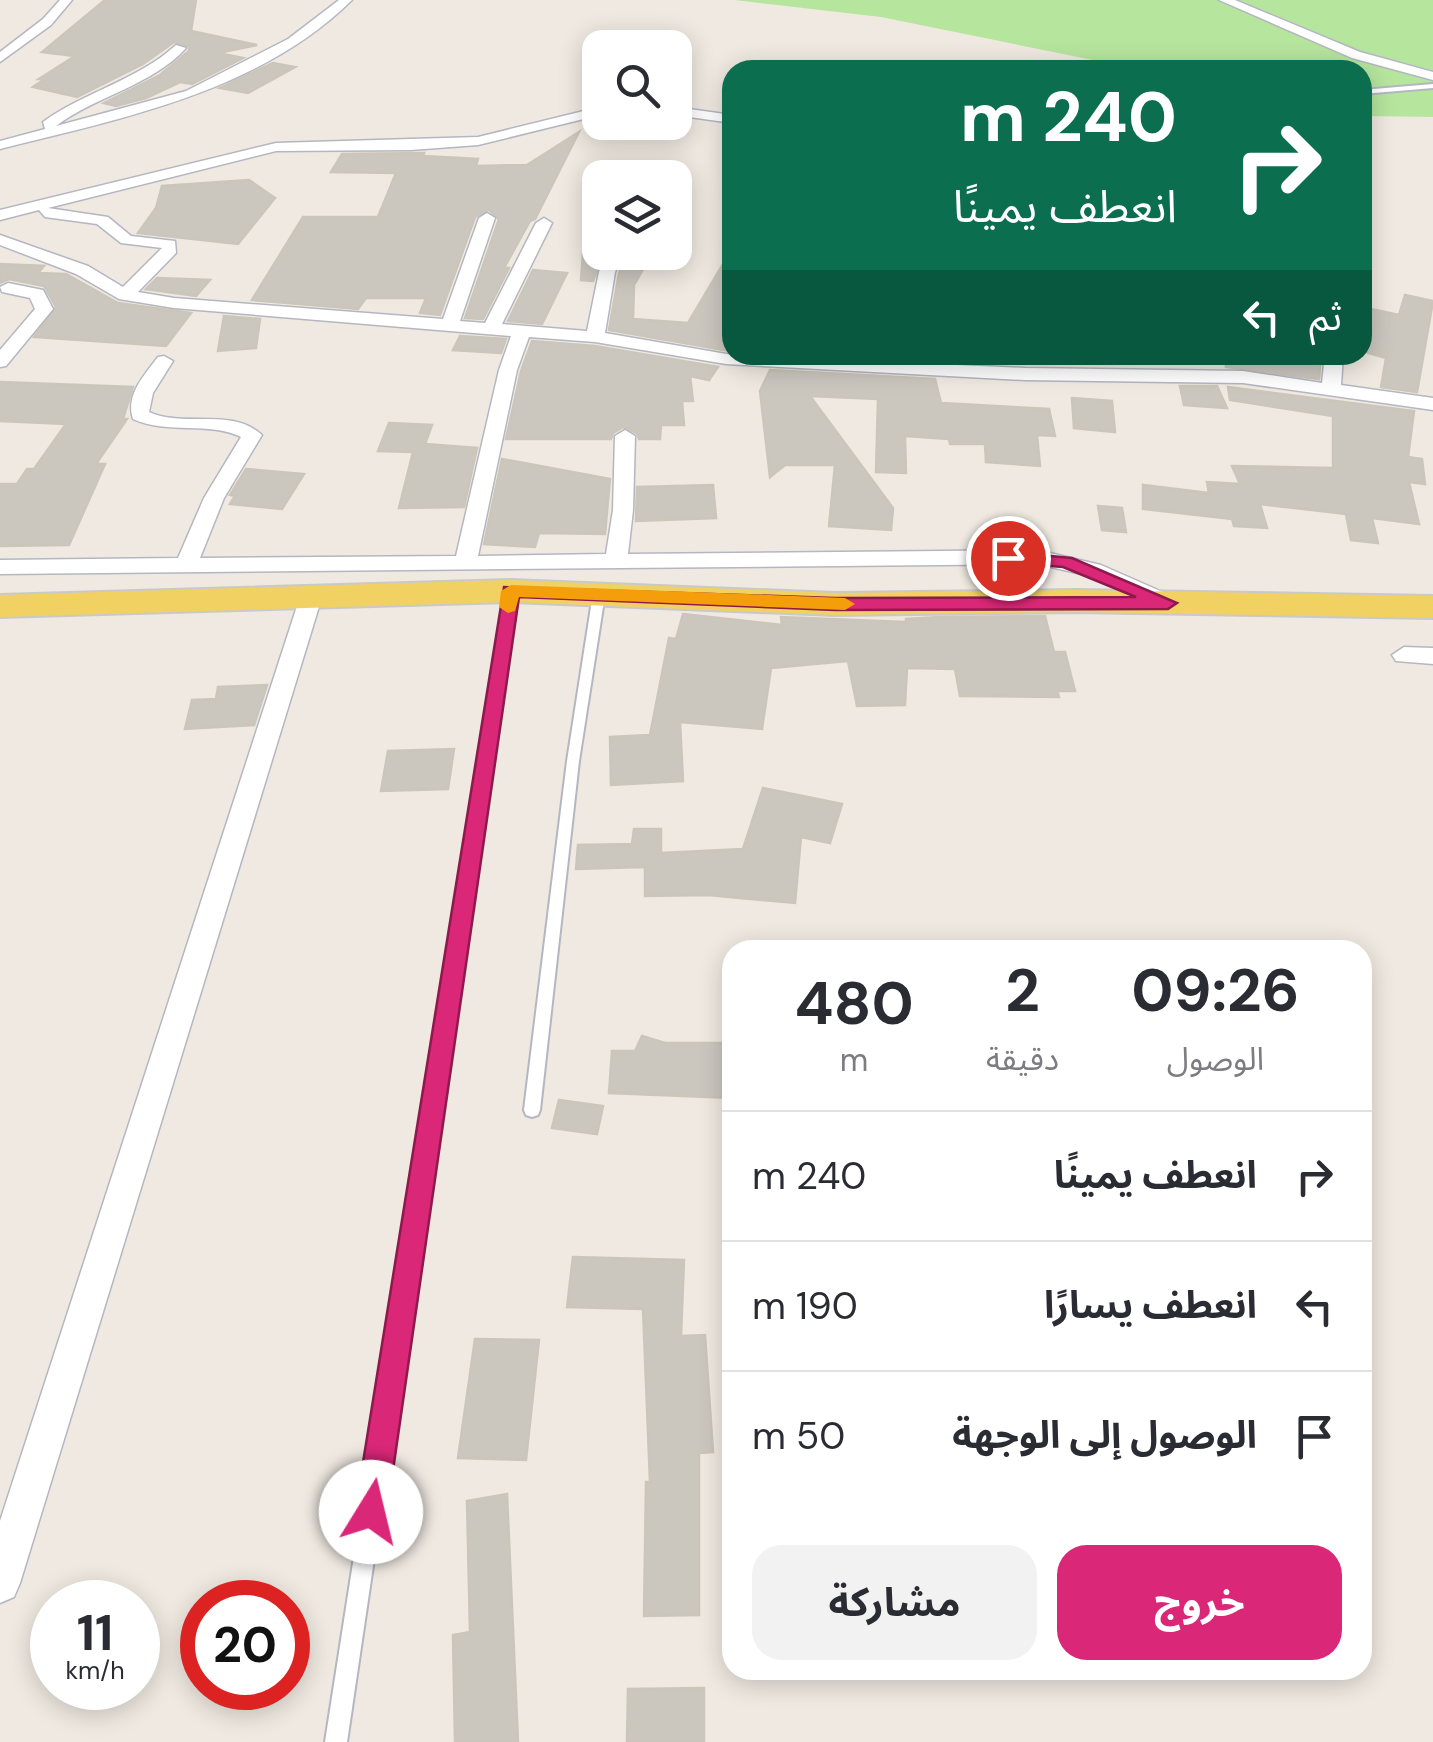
<!DOCTYPE html>
<html lang="ar">
<meta charset="utf-8">
<style>
body{margin:0;font-family:"DM Sans","Noto Sans Arabic",sans-serif;background:#f2f2f3;color:#2b2b33;direction:rtl;height:100vh;display:flex;flex-direction:column;font-size:38px;white-space:nowrap}
*{box-sizing:border-box;margin:0}
p{font-size:32px;color:#7c7c81}
.icon{flex:none;width:55px;height:55px;fill:none;stroke:currentColor;stroke-width:2;stroke-linecap:round;stroke-linejoin:round}
.map{position:relative;flex:1;overflow:hidden;direction:ltr}
.sheet{position:absolute;left:722px;top:940px;width:650px;height:740px;display:flex;flex-direction:column;background:#fff;border-radius:30px;box-shadow:0 5px 25px #0003;direction:rtl}
.sheet>*{flex:none}
.hud{position:absolute;left:722px;top:60px;width:650px;height:305px;border-radius:30px;box-shadow:0 5px 25px #0003;direction:rtl;background:#0b6e4f;color:#fff;overflow:hidden}
.buttons{position:absolute;left:582px;top:30px;display:grid;gap:20px}
.buttons a{display:grid;place-items:center;width:110px;height:110px;border-radius:20px;background:#fff;box-shadow:0 5px 25px #0003;font-size:50px}
.speed{position:absolute;left:30px;top:1580px;display:flex;gap:20px;font-size:50px;font-weight:700;text-align:center}
.speed>*{display:grid;place-content:center;width:130px;height:130px;border-radius:50%;background:#fff;box-shadow:0 5px 25px #0003;line-height:1}
.speed small{font-size:25px;font-weight:400}
.speed .limit{border:15px solid #d22;background:#fff;color:#111}
.pin{position:absolute;display:grid;place-items:center;width:85px;height:85px;color:#fff;margin:-42px;border:5px solid #fff;border-radius:50%;box-shadow:0 2px 10px #0007}
.me{position:absolute;width:110px;margin:-55px;rotate:9deg;stroke-linejoin:round;filter:drop-shadow(0 0 8px #0008)}
.turn{display:flex;align-items:center;gap:35px;height:210px;padding:0 30px;font-size:45px}
.turn .icon{width:130px;height:130px;stroke-width:2.5}
.turn b{display:block;font-size:70px;line-height:85px}
.then{display:flex;align-items:center;height:95px;padding:0 30px;background:#0003;gap:20px;font-size:38px}
.eta{display:flex;justify-content:space-evenly;align-items:center;height:170px;text-align:center}
.eta b{font-size:60px;font-weight:700;line-height:70px}
.button{display:flex;gap:20px;margin-top:auto;padding:20px 30px}
.button a{flex:1;height:115px;border-radius:30px;background:#db2777;color:#fff;font-size:40px;font-weight:700;line-height:115px;text-align:center}
.button a+a{background:#f2f2f3;color:#2b2b33}
ul{padding:0;list-style:none}
li{display:flex;align-items:center;gap:30px;height:130px;padding:0 30px;border-top:2px solid #e1e1e2}
li div{flex:1}
li b{display:block;font-size:38px}
li em{font-style:normal}
.map>svg:first-child{display:block}
.green{fill:#b6e59e}
.building{fill:#cbc7bf;stroke:#cbc5ba;stroke-width:2.5}
.lines{fill:none;stroke-linecap:round;stroke-linejoin:round}
.lane-casing{stroke:#b4b7c1;stroke-width:4}
.street-casing{stroke:#b4b7c1;stroke-width:3}
.primary-casing{stroke:#c9c9c9;stroke-width:4}
.lane{fill:#fff;fill-rule:evenodd}
.street{fill:#fff;fill-rule:evenodd}
.primary{fill:#f2d163;fill-rule:evenodd}
.route{fill:#db2777;stroke:#8e194d;stroke-width:2.5}
.slow{fill:#f59e0b}
</style>
<div class="map">
<svg width="1433" height="1742" viewBox="0 0 1433 1742">
<rect width="100%" height="100%" fill="#efe9e1"/>
<path class="green" d="M735,0H1433V117L1363,116L1362,70H1142L881,17Z"/>
<g class="building">
<path d="M105,0H196L191,31L257,45L218,53L243,58L192,84L180,82L146,98L116,106L104,103L160,75L189,51V46L174,42L143,64L77,97L33,87L45,79H39L75,56L42,52Z"/>
<path d="M273,63L295,67L248,93L220,88Z"/>
<path d="M579,132L535,219L530,221L504,268H509L483,319L465,318L499,219L489,210L475,217L440,315L420,313L426,298H366L358,309L252,300L303,217H378L396,173L331,172L342,154L424,153L423,156L478,159L476,166L527,165Z"/>
<path d="M249,180L275,198L238,244L138,233L156,208L162,186Z"/>
<path d="M732,249L730,351L609,330L619,273L628,252H653L634,285L633,319L688,323Z"/>
<path d="M583,252H604L593,281L581,280Z"/>
<path d="M0,264L44,266L38,273L66,274L118,303L191,313L166,346L34,337L56,307L44,286L9,279L0,283Z"/>
<path d="M533,270L567,273L542,324L508,321Z"/>
<path d="M157,278L210,280L196,296L146,289Z"/>
<path d="M1405,295L1433,301L1417,392L1381,387L1386,358L1362,351V307L1399,315Z"/>
<path d="M224,316L260,319L256,348L218,351Z"/>
<path d="M460,336L506,339L501,353L453,350Z"/>
<path d="M532,341L595,346L718,367L709,380L690,376L693,401H682L684,425H661L660,439H639L637,433L623,427L613,433L611,439H506L521,371Z"/>
<path d="M1227,355H1321L1319,379L1226,367Z"/>
<path d="M770,370L935,379L941,403L1049,409L1055,436L1037,435L1040,466L986,462L985,444H950L949,439L905,436L906,473L876,472L878,399L810,396L893,508L891,530L829,526L835,465H785L770,477L760,391Z"/>
<path d="M0,382L133,387L123,419H127L96,464H105L69,545L0,546V484H17L27,469H34L66,424L0,421Z"/>
<path d="M1180,386H1217L1227,408L1184,405Z"/>
<path d="M1228,387L1414,411L1408,457L1422,459L1425,484L1409,482L1419,524L1372,518L1378,543L1351,540L1346,514L1260,504L1267,528L1234,526L1232,519L1143,509V485L1209,493L1207,482L1240,484L1232,466L1333,468V416L1230,400Z"/>
<path d="M1072,398L1112,401L1115,432L1074,428Z"/>
<path d="M389,423L432,425L425,444L477,448L464,507L399,508L413,452L378,451Z"/>
<path d="M502,459L610,479L605,534L539,533L535,547L484,544Z"/>
<path d="M246,469L304,474L282,509L230,504L235,496L230,495Z"/>
<path d="M713,485L716,518L636,521L637,487Z"/>
<path d="M1098,506L1122,508L1126,532L1102,530Z"/>
<path d="M683,614L782,625L781,617L906,622V619L940,617L1045,616L1054,652H1065L1075,691H1057L1059,697L960,696L955,669L907,668L905,705L857,706L848,661L771,668L762,729L680,722L683,781L611,785L610,737L650,735L669,638L676,639Z"/>
<path d="M267,685L254,725L185,729L192,700L216,699L218,687Z"/>
<path d="M454,749L448,789L381,791L388,751Z"/>
<path d="M763,788L842,804L830,843L801,837L795,903L708,895L645,896V867L576,869L578,845L632,844L634,829H661V853L743,849Z"/>
<path d="M642,1036L665,1043H732V1098L609,1093L612,1051H635Z"/>
<path d="M559,1100L603,1106L597,1134L552,1128Z"/>
<path d="M573,1257L684,1260L681,1336L705,1335L713,1452L699,1453V1615L644,1616L646,1482H650L643,1309L567,1307Z"/>
<path d="M475,1339L539,1340L526,1460L458,1458Z"/>
<path d="M507,1494L518,1742H455L453,1635L470,1632L467,1501Z"/>
<path d="M704,1688V1742H627L628,1689Z"/>
</g>
<g class="lines">
<g class="lane-casing">
<g id="lane">
<path d="M1433,84V88L1362,94V90Z"/>
<path d="M511,587L517,591L347,1742H325L505,591Z"/>
<path d="M599,590L605,594L579,761L540,1110L538,1115L532,1117L526,1115L524,1110L567,761L593,594Z"/>
</g>
</g>
<g class="street-casing">
<g id="street">
<path d="M60,0H72L51,25L0,62V52L43,19Z"/>
<path d="M339,0H352C259,92 122,118 0,149V141L45,129L43,122C84,92 138,80 176,45L186,48C153,85 96,96 56,126L186,91L288,39Z"/>
<path d="M1219,0H1235L1360,52L1433,72V80L1352,58Z"/>
<path d="M600,107V115L478,145L411,150L276,151L48,208L108,217L131,236L175,241L176,253L138,292L174,298L443,319L479,218L487,213L495,218L460,321L485,323L536,223L544,218L552,223L502,324L587,331L599,272L608,252H624L615,272L605,333L732,355L1025,368L1243,371L1322,383L1325,355H1343L1341,385L1433,398V410L1243,383L1025,380L726,364L595,342L529,337L517,370L478,556L606,554L613,510L615,436L625,430L635,436L633,510L628,554L1037,550L1101,565L1176,598L1179,603L1176,608H1160L1086,575L1037,564L0,574V560L178,558L204,498L241,437C209,421 168,435 133,419C125,396 144,375 158,357L164,356L173,361L153,393L149,412C184,428 232,407 262,435L224,498L200,558L456,556L499,370L511,336L174,308L119,299L76,274L0,245V235L88,266L123,287L162,248L121,243L97,224L45,217L39,210L0,220V210L276,143L478,137Z"/>
<path d="M675,107L732,115V123L675,115Z"/>
<path d="M8,283L43,290L53,309L6,366L0,367V350L35,309L30,298L2,292L0,287Z"/>
<path d="M310,593L321,600L20,1583L14,1597L0,1603V1521L299,600Z"/>
<path d="M1404,647L1433,648V664L1396,661L1392,655Z"/>
</g>
</g>
<g class="primary-casing">
<path id="primary" d="M511,580L835,593L1076,590L1433,596V618L1076,612L835,615L511,602L0,617V595Z"/>
</g>
<use href="#lane" class="lane"/>
<use href="#street" class="street"/>
<use href="#primary" class="primary"/>
</g>
<path class="route" d="M1008,552L1072,558L1177,603L1168,609L835,610L519,597L387,1512L383,1523L371,1528L360,1523L355,1512L504,587L835,598L1136,597L1063,567L1002,562V554Z"/>
<path class="slow" d="M511,585L845,598L855,604L845,610L519,597L515,611L508,613L499,607L501,591Z"/>
</svg>
<div class="buttons">
<a><svg class="icon" aria-label="search" viewBox="0 0 24 24"><circle cx="10" cy="10" r="6"/><path d="M15 15l6 6"/></svg></a>
<a><svg class="icon" aria-label="layers" viewBox="0 0 24 24"><path d="M12 4l9 5-9 5-9-5zM3 14l9 5 9-5"/></svg></a>
</div>
<div class="speed"><div>11<small>km/h</small></div><div class="limit">20</div></div>
<div class="pin" style="left:1008px;top:558px;background:#d93025"><svg class="icon" aria-label="arrive" viewBox="0 0 24 24"><path d="M6 21V4h12l-3 4 3 4H6"/></svg></div>
<svg class="me" style="left:371px;top:1512px" viewBox="-20 -20 40 40"><circle r="19" fill="#fff"/><path d="M0-13L10 11 0 6-10 11z" fill="#db2777"/></svg>
<div class="hud">
<div class="turn"><svg class="icon" aria-label="right" viewBox="0 0 24 24"><path d="M7 20v-9h11M14 6l5 5-5 5"/></svg><div><b>240 m</b>انعطف يمينًا</div></div>
<div class="then">ثم<svg class="icon" aria-label="left" viewBox="0 0 24 24"><path d="M17 20v-9H6M10 6l-5 5 5 5"/></svg></div>
</div>
<section class="sheet">
<div class="eta">
<div><b>09:26</b><p>الوصول</p></div>
<div><b>2</b><p>دقيقة</p></div>
<div><b>480</b><p>m</p></div>
</div>
<ul>
<li><svg class="icon" aria-label="right" viewBox="0 0 24 24"><path d="M7 20v-9h11M14 6l5 5-5 5"/></svg><div><b>انعطف يمينًا</b></div><em>240 m</em></li>
<li><svg class="icon" aria-label="left" viewBox="0 0 24 24"><path d="M17 20v-9H6M10 6l-5 5 5 5"/></svg><div><b>انعطف يسارًا</b></div><em>190 m</em></li>
<li><svg class="icon" aria-label="arrive" viewBox="0 0 24 24"><path d="M6 21V4h12l-3 4 3 4H6"/></svg><div><b>الوصول إلى الوجهة</b></div><em>50 m</em></li>
</ul>
<div class="button"><a>خروج</a><a>مشاركة</a></div>
</section>
</div>
